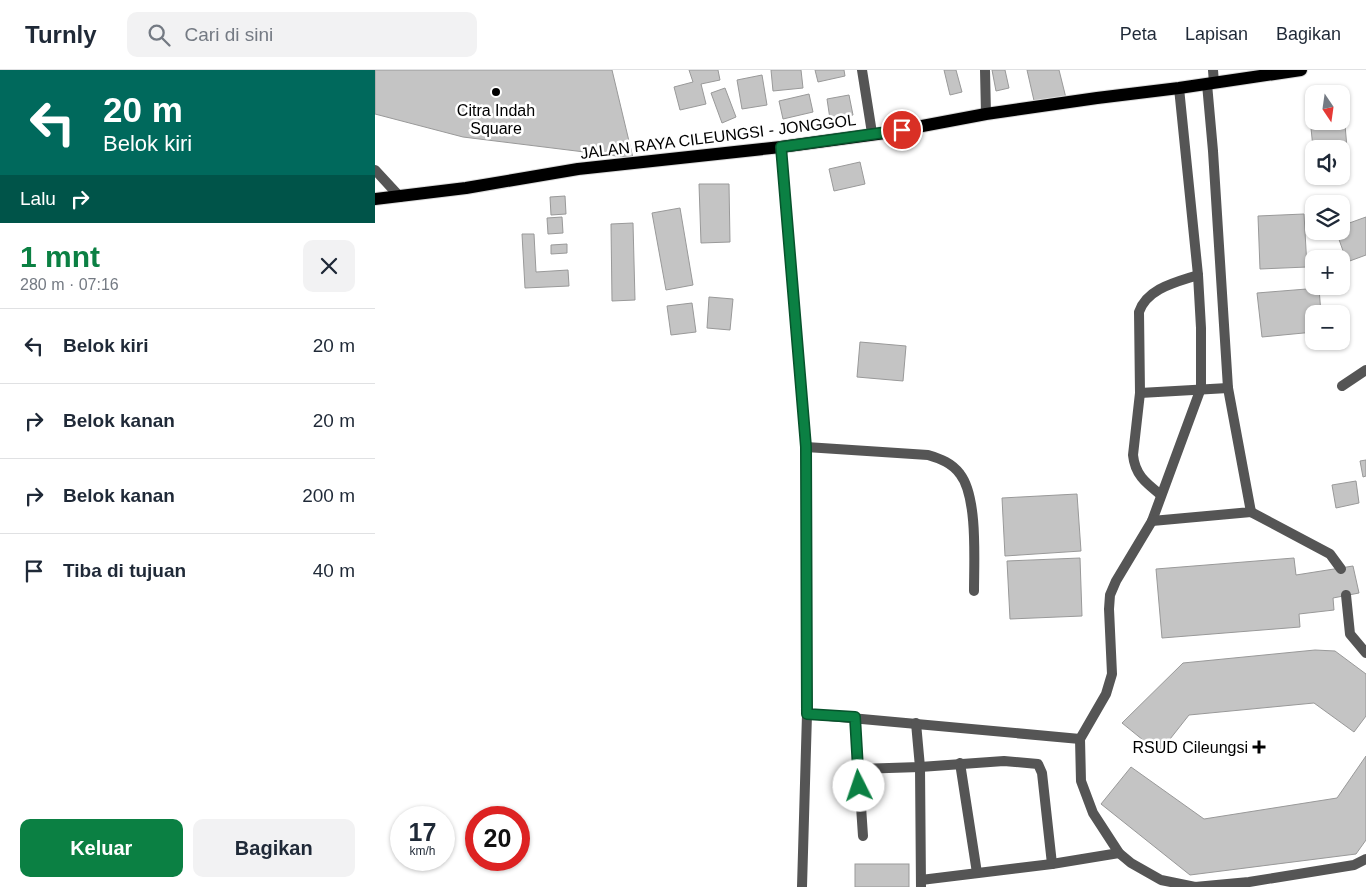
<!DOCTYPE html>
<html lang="id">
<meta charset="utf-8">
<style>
body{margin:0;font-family:Arial,sans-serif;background:#f2f2f3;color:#1f2937;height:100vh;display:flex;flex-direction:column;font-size:19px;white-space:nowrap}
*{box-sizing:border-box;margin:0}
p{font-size:16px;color:#747a83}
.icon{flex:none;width:28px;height:28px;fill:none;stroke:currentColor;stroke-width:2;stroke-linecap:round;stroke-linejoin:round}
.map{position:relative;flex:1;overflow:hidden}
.details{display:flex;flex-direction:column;background:#fff;width:375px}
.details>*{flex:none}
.banner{background:#00695c;color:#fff;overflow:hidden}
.needle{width:32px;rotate:167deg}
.controls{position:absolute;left:930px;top:15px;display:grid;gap:10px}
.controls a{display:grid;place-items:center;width:45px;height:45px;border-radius:10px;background:#fff;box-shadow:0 1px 4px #0004;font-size:25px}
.speed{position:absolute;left:15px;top:736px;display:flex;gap:10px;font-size:25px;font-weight:700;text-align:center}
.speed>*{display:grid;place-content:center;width:65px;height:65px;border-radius:50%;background:#fff;box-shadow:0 1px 4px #0004;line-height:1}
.speed small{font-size:12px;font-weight:400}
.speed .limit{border:8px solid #d22;background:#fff;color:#111}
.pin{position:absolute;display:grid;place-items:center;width:42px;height:42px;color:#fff;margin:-21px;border:2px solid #fff;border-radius:50%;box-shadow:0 1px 5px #0007}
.me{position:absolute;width:55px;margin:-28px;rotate:356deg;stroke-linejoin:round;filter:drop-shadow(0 0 4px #0008)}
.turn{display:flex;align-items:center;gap:18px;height:105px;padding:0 20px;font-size:22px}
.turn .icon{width:65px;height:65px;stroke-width:2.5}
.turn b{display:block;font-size:35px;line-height:42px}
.then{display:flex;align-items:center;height:48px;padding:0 20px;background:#0003;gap:10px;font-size:19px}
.round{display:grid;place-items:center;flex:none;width:52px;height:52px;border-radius:10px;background:#f2f2f3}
.head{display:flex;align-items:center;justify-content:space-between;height:85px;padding:0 20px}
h1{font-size:30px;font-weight:700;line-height:38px;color:#0b8043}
.action{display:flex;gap:10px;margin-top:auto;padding:10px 20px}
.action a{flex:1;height:58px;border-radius:10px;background:#0b8043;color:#fff;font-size:20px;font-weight:700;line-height:58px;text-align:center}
.action a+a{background:#f2f2f3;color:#1f2937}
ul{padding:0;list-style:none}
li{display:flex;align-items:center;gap:15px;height:75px;padding:0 20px;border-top:1px solid #e0e1e3}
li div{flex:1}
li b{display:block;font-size:19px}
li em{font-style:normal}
header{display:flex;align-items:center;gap:30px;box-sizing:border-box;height:70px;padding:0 25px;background:#fff;border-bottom:1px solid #e0e1e3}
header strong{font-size:24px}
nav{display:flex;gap:28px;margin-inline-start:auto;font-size:18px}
.search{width:350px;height:45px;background:#f2f2f3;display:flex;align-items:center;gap:12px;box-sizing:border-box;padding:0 18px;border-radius:10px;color:#747a83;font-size:19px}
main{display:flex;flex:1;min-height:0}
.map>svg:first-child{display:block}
.building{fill:#c4c4c4;stroke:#999}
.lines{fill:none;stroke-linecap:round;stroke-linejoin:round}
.primary-casing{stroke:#dbdbdb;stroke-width:14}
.service{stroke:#555;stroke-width:10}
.minor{stroke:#555;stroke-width:10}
.primary{stroke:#000;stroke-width:12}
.route-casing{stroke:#07532c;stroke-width:12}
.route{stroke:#0b8043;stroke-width:9}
.poi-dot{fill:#000;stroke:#fff;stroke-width:2}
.labels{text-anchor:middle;stroke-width:5;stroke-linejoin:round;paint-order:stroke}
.poi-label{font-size:16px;fill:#000;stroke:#fff}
.street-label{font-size:16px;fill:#000;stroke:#fff}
</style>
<header>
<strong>Turnly</strong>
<div class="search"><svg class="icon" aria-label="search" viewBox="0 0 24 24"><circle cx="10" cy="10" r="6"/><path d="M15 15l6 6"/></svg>Cari di sini</div>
<nav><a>Peta</a><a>Lapisan</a><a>Bagikan</a></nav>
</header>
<main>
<section class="details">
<div class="banner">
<div class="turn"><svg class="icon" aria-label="left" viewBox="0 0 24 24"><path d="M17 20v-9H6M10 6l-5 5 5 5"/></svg><div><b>20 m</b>Belok kiri</div></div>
<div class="then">Lalu<svg class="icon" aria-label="right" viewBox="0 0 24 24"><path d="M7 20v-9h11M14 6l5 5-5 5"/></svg></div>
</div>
<div class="head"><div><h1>1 mnt</h1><p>280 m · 07:16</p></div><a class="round"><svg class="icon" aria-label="close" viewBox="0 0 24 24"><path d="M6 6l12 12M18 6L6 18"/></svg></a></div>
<ul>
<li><svg class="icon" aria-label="left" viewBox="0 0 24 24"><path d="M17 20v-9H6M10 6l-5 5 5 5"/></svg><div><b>Belok kiri</b></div><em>20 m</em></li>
<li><svg class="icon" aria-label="right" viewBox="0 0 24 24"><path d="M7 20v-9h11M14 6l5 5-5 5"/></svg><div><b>Belok kanan</b></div><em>20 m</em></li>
<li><svg class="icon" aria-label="right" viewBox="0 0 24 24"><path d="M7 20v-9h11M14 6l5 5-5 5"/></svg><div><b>Belok kanan</b></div><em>200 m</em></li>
<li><svg class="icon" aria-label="arrive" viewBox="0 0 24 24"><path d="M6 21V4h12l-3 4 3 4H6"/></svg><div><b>Tiba di tujuan</b></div><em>40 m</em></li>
</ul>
<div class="action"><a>Keluar</a><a>Bagikan</a></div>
</section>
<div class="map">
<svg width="991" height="817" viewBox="0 0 991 817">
<rect width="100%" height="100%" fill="#fff"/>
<g class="building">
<path d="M0,0H237L258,88L88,67L0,44Z"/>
<path d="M314,0H343L345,10L326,14L331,34L305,40L299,17L318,12Z"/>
<path d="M396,0H426L428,18L398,21Z"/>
<path d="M440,0H469L470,6L443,12Z"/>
<path d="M569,0H581L587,22L575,25Z"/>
<path d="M617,0H630L634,18L621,21Z"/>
<path d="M652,0H684L691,28L660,35Z"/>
<path d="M387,5L392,35L367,39L362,10Z"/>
<path d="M350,18L361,47L347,53L336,23Z"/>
<path d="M434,24L438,42L408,49L404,31Z"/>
<path d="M474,25L478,45L455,49L452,29Z"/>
<path d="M970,55L973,89L966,90V79H939V88L936,58Z"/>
<path d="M485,92L490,114L459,121L454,99Z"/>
<path d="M324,114H354L355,172L326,173Z"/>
<path d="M190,126L191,144L176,145L175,127Z"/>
<path d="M305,138L318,215L291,220L277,143Z"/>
<path d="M929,144L932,197L885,199L883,146Z"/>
<path d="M187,147L188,163L173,164L172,148Z"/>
<path d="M991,147V185L972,192L961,161H966V156Z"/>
<path d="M258,153L260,230L237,231L236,154Z"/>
<path d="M147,164H159L161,202L193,200L194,216L150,218Z"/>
<path d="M192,174V183L176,184V175Z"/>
<path d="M944,218L946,244H939V262L887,267L882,223Z"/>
<path d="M334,227L358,229L355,260L332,258Z"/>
<path d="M317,233L321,262L296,265L292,236Z"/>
<path d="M485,272L531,276L528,311L482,307Z"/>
<path d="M991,390V406L988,407L985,391Z"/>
<path d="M981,411L984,433L961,438L957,415Z"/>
<path d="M702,424L706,481L630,486L627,428Z"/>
<path d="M705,488L707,546L635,549L632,491Z"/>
<path d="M919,488L921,505L978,496L984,523L958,528L959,540L924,544L925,557L787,568L781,499Z"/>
<path d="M940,580L960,581L991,604V646L979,662L939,633L814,645L784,683L747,653L808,593Z"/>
<path d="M991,686V770L981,784L815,805L726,734L756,697L829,749L962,728Z"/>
<rect x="480" y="794" width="54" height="23"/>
</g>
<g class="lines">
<g class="primary-casing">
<path id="primary" d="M0,129L91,118L203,99L406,77L510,63L611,44L722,28L804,18L926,0"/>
</g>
<g class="service">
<path d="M838,0L839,13"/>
<path d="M804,18L823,205L826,258V318L777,451L741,511L735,525L734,539L737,604L731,624L705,669L706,711L718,743L744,783L756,793L786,810L820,817L874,812L979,795L991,789"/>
<path d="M765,323L853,318"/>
<path d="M786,425C771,413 760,405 758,385L765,323L764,242C772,218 802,212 823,205"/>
<path d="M876,442L955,484L966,499"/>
<path d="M777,451L876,442L853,318L838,81L832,14"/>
<path d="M971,525L975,564L991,583"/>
<path d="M432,644L705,669"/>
<path d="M480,647L488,766"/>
<path d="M541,653L545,697L546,817"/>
<path d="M585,693L602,803"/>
<path d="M483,699L545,697L629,691L663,694L667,703L677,794"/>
<path d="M546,810L677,794L744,783"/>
</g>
<g class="minor">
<path d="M487,0L497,63"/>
<path d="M610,0L611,44"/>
<path d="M406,77L431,377L432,644L427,817"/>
<path d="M0,100L25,127"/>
<path d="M967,316L991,300"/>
<path d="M431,377L553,385C566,389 577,393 585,404C603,427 599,491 599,521"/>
</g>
<use href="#primary" class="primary"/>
</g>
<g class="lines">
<g class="route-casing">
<path id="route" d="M484,716L480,647L432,644L431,377L406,77L527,60"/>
</g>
<use href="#route" class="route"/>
</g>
<g class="poi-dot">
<circle cx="121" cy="22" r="5"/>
<path d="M881.5 669.5h5v5h5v5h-5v5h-5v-5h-5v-5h5z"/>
</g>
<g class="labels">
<g class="poi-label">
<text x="121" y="46">Citra Indah<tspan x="121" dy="18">Square</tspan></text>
<text x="873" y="683" text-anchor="end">RSUD Cileungsi</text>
</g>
<g class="street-label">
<text transform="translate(343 66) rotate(-7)" y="6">JALAN RAYA CILEUNGSI - JONGGOL</text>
</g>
</g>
</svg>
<div class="controls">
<a><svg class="needle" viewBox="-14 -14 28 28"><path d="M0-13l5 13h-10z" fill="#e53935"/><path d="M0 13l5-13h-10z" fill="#747a83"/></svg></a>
<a><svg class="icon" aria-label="sound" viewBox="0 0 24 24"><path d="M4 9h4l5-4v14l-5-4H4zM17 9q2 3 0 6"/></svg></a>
<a><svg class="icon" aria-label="layers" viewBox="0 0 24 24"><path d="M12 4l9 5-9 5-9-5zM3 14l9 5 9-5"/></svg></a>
<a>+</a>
<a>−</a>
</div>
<div class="speed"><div>17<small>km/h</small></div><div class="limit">20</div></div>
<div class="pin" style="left:527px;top:60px;background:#d93025"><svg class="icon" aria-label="arrive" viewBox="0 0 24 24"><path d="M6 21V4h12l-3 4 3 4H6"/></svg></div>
<svg class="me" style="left:484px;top:716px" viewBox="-20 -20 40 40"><circle r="19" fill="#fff"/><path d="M0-13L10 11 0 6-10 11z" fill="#0b8043"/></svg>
</div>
</main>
